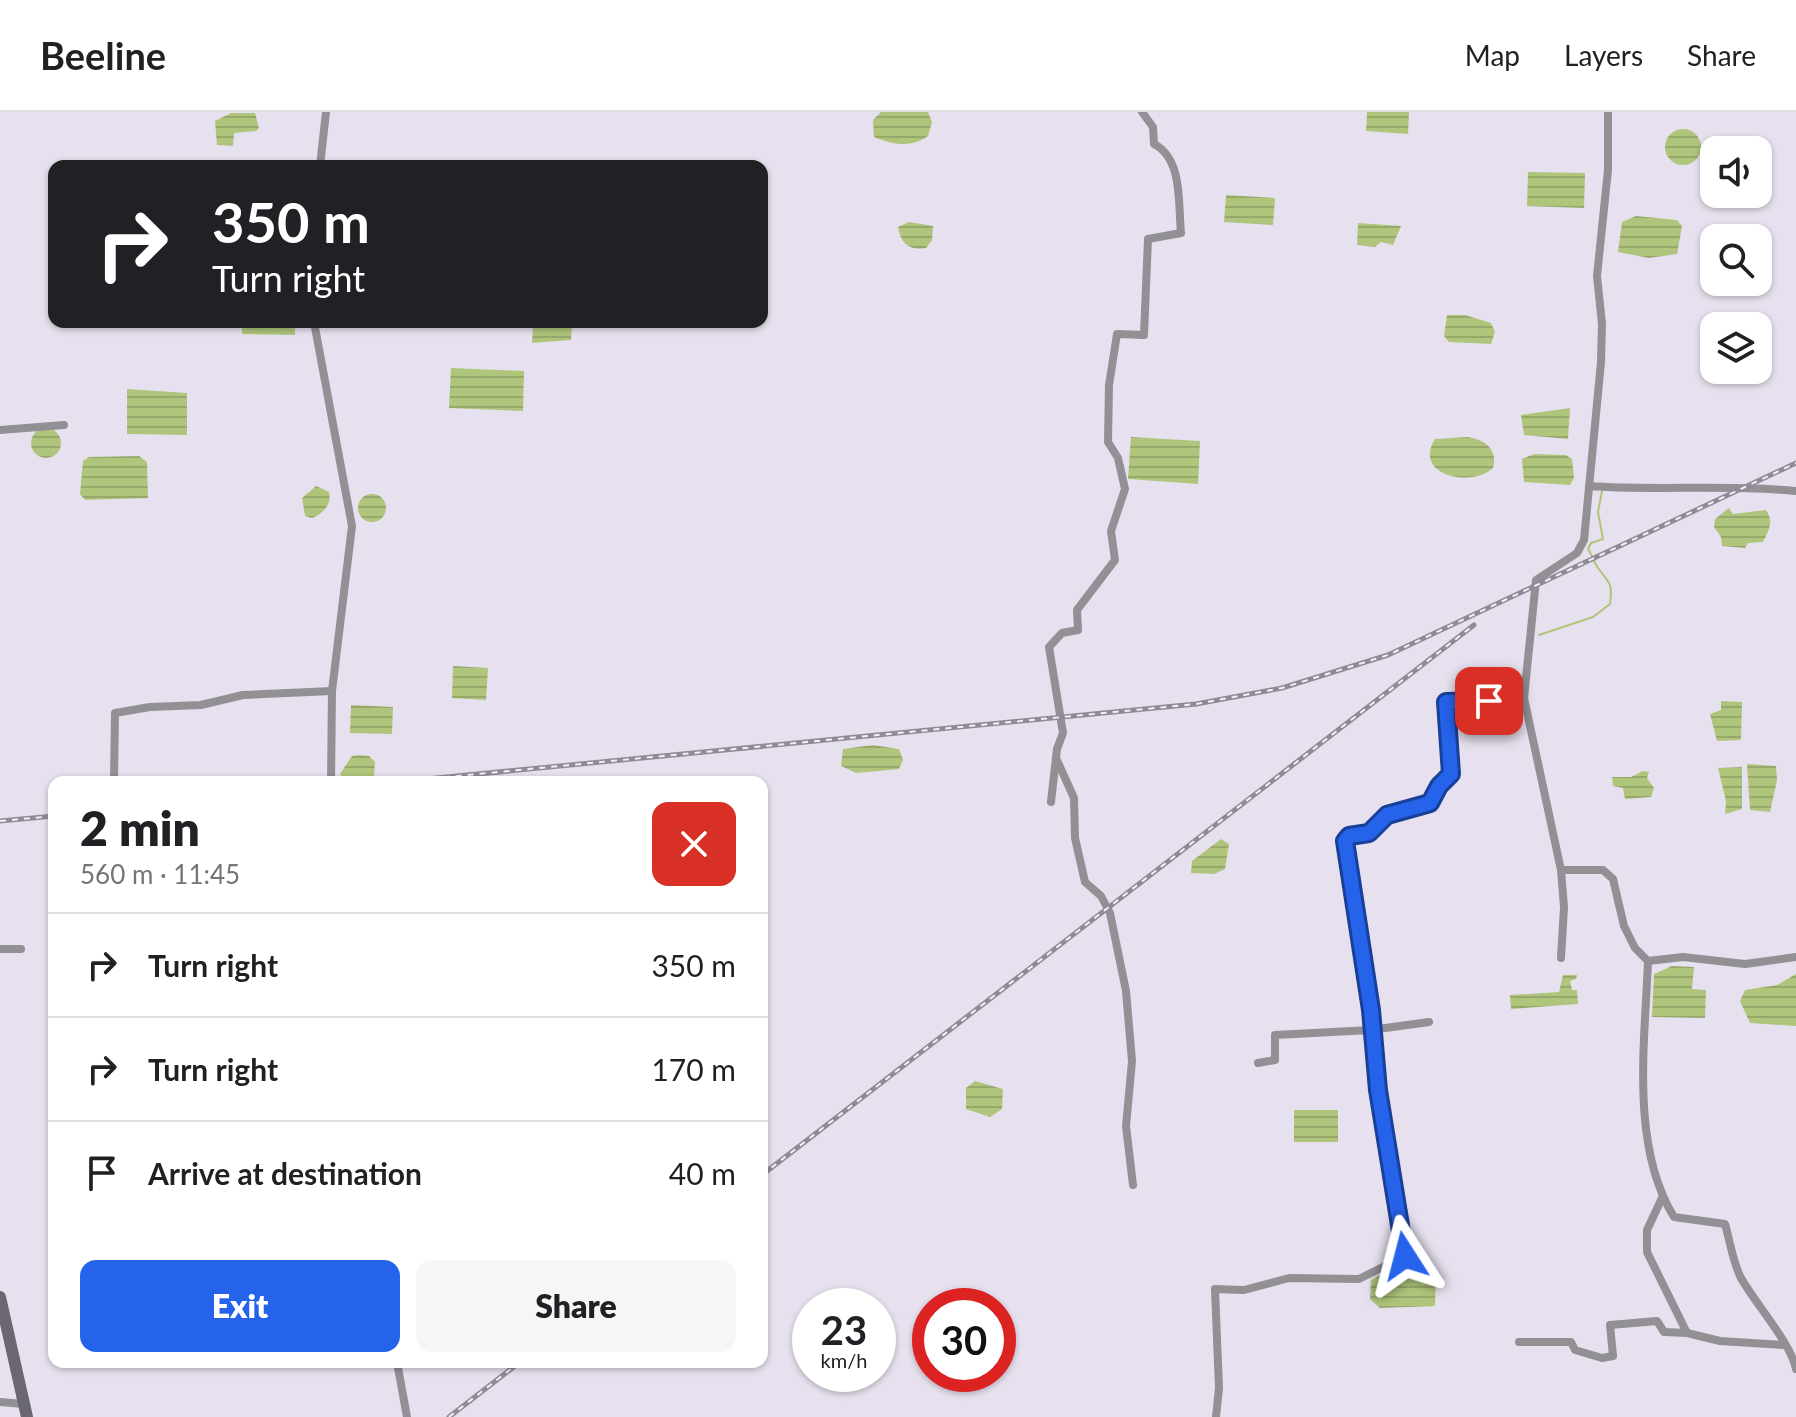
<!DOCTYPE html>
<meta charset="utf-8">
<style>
body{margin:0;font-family:Lato,sans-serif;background:#f6f6f6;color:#202124;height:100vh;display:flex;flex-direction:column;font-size:30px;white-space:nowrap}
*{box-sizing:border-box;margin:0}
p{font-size:26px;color:#757577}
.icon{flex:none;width:44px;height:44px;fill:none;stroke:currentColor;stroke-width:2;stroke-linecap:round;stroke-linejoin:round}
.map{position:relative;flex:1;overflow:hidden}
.details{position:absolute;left:48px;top:664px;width:720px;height:592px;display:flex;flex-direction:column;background:#fff;border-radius:16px;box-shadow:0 2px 6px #0004}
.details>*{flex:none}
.banner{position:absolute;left:48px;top:48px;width:720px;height:168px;border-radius:16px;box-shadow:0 2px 6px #0004;background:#202124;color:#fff;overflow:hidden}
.fabs{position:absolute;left:1700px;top:24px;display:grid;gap:16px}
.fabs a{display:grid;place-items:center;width:72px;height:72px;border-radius:16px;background:#fff;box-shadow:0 2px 6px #0004;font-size:40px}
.speed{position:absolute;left:792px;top:1176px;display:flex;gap:16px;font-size:40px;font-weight:700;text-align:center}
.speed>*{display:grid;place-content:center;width:104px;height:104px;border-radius:50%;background:#fff;box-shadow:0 2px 6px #0004;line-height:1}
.speed small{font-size:20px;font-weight:400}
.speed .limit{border:12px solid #d22;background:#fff;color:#111}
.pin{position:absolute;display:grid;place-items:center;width:68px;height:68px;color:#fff;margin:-34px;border-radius:16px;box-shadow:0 4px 12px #0006}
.me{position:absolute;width:88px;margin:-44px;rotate:351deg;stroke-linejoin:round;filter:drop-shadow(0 0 6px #0008)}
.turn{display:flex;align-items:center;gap:28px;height:168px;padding:0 32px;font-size:36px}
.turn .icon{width:104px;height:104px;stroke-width:2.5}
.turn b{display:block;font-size:56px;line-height:68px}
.round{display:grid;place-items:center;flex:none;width:84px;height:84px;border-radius:16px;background:#f6f6f6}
.summary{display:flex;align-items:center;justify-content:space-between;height:136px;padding:0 32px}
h1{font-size:48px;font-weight:800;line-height:60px}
.button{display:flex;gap:16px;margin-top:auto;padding:16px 32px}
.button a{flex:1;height:92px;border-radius:16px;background:#2563eb;color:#fff;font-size:32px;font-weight:800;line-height:92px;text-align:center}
.button a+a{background:#f6f6f6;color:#202124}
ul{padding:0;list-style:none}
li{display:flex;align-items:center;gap:24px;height:104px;padding:0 32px;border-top:2px solid #e0e0e0}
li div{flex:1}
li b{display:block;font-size:30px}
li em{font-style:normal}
header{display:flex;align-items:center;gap:48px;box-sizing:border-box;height:112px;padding:0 40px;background:#fff;border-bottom:2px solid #e0e0e0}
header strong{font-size:38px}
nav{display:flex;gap:44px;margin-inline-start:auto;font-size:28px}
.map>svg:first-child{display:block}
.water{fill:url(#water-rules)}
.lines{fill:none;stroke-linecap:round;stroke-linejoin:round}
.stream{stroke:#aec57b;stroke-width:2}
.minor{stroke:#928f95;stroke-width:8}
.secondary{stroke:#6b6770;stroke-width:12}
.rail-casing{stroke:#8f8a94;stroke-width:5}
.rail{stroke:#f4eefc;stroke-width:2;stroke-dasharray:6;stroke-linecap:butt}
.route-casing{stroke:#184099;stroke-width:20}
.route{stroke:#2563eb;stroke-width:14}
</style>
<header>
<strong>Beeline</strong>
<nav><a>Map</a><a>Layers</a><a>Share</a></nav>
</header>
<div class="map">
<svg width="1796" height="1305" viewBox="0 0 1796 1305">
<defs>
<pattern id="water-rules" width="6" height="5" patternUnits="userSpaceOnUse" patternTransform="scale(2)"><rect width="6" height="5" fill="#aec57b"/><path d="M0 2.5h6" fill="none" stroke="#96a96a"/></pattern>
</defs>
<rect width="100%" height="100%" fill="#e7e1ef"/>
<g class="water">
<path d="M881,0H928L932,10L928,24C911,36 893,33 874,25L873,8Z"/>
<path d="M1367,0H1409L1408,22L1366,19Z"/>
<path d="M231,1H255L259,16L256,19L234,21L233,34L217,33L215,9Z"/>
<circle cx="1683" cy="35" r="18"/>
<path d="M1528,60L1585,61L1584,96L1527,94Z"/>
<path d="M1226,83L1275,86L1273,113L1224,110Z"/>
<path d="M1636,104L1677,108L1682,114L1677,142L1649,146L1618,140L1622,110Z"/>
<path d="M909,110L933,114L932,128L926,136C909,139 901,132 898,115Z"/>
<path d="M1358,111L1401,114L1393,133L1381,130L1375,135L1357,133Z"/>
<path d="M1447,203H1465L1491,211L1495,220L1491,232L1449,230L1444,224Z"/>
<path d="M242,210H295V223L242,222Z"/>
<path d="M568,210L572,213L571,228L532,231L533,213Z"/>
<path d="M451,256L524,259L523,299L449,296Z"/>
<path d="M127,277L187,281V323L127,322Z"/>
<path d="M1570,296L1568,327L1524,323L1521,303Z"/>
<circle cx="46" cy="331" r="15"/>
<path d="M1131,325L1200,329L1198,372L1128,367Z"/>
<path d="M1468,325C1485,328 1498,337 1493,356C1472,376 1412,364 1435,327Z"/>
<path d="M1534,342L1566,343L1572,347L1574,366L1570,373L1524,370L1522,347Z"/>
<path d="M139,344L147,350L148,386L85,388L80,382L83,349L89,345Z"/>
<path d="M316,374L329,380C332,392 323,402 312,406L305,404L302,386Z"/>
<circle cx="372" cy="396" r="14"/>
<path d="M1729,396L1733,402L1766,398C1774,410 1769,418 1763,430L1748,431L1745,436L1722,434L1721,425L1714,415L1715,407Z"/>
<path d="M453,554L488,556L486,588L452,586Z"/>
<path d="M1721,589L1742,590L1741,628L1717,629L1710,602L1721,598Z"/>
<path d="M351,593L393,595L392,622L350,621Z"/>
<path d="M873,633L899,637L903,648L899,657L856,661L841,654L843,637Z"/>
<path d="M358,643L369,644L375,650L374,664L366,670H346L340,662L352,644Z"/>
<path d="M1747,652L1776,654L1777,668L1770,700L1750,698Z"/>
<path d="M1742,655V697L1725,702L1726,689L1718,656Z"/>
<path d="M1643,659L1649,660L1647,666L1654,676L1651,685L1625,687L1623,676L1613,674L1612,665H1631Z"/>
<path d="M1221,727L1229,732L1225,757L1214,762L1191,761L1192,749Z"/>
<path d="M1672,854L1694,855L1692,877L1706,878L1705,906L1652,905L1654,862Z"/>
<path d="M1796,862V914L1750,911L1740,889L1745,878L1777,873Z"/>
<path d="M1563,863H1577L1576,867L1570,869L1572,878H1577L1578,892L1511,897L1510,883L1559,880Z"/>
<path d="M975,969L1003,977L1002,997L990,1005L966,997V976Z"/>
<rect x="1294" y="998" width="44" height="32"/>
<path d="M1398,1154L1436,1157L1435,1194L1380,1196L1370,1187L1371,1168Z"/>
</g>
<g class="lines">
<path class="stream" d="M1539,523L1593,505L1610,492C1613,470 1609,471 1598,456C1594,450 1592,443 1588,437L1591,431L1603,427L1598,400L1602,379"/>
<g class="minor">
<path d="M1608,0V58L1597,164L1602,212L1601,250L1584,428L1577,441L1536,468L1524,586L1561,758H1603L1613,767L1624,814L1635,836L1648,849C1645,929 1630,1034 1674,1105L1725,1112C1730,1129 1733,1151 1741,1166C1755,1191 1792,1233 1796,1257"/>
<path d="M320,54L326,0"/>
<path d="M314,210L352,414L332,579L331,670"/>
<path d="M0,318L64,313"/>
<path d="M1589,374C1658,379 1727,372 1796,379"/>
<path d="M1056,646L1074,686L1075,726L1085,770L1101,784L1110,801L1126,879L1132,949L1126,1014L1133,1073"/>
<path d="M114,670L115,601L150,595L201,593L243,583L332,579"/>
<path d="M1051,690L1057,637L1063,621L1049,535L1062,521L1078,518L1077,498L1115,448L1111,419L1125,377L1118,346L1108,330L1109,273L1117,222L1144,223L1148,127L1181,121C1178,91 1183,47 1154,32L1153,15L1142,0"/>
<path d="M1561,758L1564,795L1561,846"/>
<path d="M0,837H21"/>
<path d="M1648,849L1683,845L1745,852L1796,845"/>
<path d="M1258,951L1275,948V923L1371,918L1429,910"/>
<path d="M1687,1221L1720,1229L1783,1233"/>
<path d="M1519,1230H1571L1575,1238L1602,1246L1613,1244L1610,1213L1657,1209L1664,1220L1687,1221L1647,1140V1118L1662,1086"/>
<path d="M397,1250L407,1305"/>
<path d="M0,1290L24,1292"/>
<path d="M1216,1305L1219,1276L1215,1177L1244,1178L1289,1166L1359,1167L1405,1144L1378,978L1371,898L1345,729L1349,724L1369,721L1387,703L1430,691L1439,674L1451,662L1446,590L1511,591L1524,586"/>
</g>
<path class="secondary" d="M0,1185L27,1305"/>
<g class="rail-casing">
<g id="rail">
<path d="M396,670L1196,592L1282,576L1388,543L1796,351"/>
<path d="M0,709L54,704"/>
<path d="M762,1063L1474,513"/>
<path d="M449,1305L520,1250"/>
</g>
</g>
<use href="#rail" class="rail"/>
</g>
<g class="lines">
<g class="route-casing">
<path id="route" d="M1405,1144L1378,978L1371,898L1345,729L1349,724L1369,721L1387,703L1430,691L1439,674L1451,662L1446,590L1489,589"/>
</g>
<use href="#route" class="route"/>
</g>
</svg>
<div class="fabs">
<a><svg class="icon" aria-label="sound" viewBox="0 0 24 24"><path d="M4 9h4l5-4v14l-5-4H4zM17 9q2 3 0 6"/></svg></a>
<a><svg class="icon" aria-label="search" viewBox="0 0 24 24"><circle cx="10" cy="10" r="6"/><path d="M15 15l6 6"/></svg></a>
<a><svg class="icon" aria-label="layers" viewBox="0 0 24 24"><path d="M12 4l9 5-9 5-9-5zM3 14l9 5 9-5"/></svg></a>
</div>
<div class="speed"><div>23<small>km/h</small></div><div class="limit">30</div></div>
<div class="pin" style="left:1489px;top:589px;background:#d93025"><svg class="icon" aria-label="arrive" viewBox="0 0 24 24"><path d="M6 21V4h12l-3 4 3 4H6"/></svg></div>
<svg class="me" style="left:1405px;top:1144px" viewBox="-20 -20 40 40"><path d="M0-17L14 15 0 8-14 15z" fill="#2563eb" stroke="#fff" stroke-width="4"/></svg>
<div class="banner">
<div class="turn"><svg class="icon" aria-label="right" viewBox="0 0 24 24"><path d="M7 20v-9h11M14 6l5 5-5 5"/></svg><div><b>350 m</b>Turn right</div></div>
</div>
<section class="details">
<div class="summary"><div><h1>2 min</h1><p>560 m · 11:45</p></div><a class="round" style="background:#d93025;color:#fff"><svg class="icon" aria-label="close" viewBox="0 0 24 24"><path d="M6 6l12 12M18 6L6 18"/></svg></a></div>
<ul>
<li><svg class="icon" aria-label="right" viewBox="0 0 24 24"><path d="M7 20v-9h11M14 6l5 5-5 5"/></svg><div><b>Turn right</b></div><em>350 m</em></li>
<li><svg class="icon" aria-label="right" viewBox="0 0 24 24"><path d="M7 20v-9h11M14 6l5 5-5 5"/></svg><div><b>Turn right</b></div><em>170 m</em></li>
<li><svg class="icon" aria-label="arrive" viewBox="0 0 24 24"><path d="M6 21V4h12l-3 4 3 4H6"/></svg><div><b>Arrive at destination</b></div><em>40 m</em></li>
</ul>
<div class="button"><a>Exit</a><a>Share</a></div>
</section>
</div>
